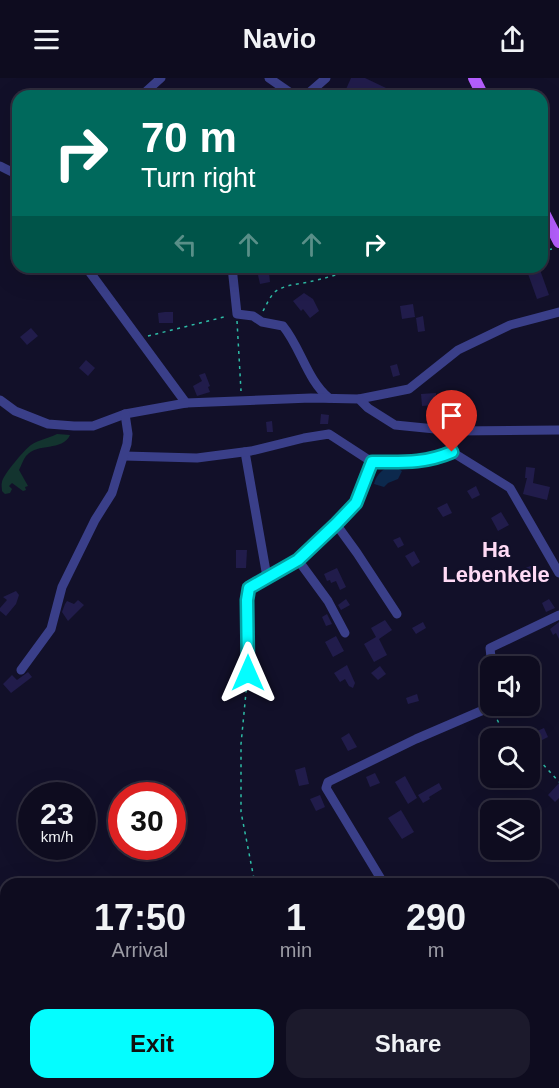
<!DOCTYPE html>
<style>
body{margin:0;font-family:Arial,sans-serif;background:#1c1a2c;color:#f1f3f6;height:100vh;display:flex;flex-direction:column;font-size:22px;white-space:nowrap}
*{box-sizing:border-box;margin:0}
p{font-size:20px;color:#9b9ba4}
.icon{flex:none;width:33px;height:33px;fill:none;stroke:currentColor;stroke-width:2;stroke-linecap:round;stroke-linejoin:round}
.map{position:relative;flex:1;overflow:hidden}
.side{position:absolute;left:0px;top:800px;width:560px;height:212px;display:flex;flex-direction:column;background:#0e0c1f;border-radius:18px 18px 0 0;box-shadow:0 6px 24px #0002,0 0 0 2px #2e2c3d}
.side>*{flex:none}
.hud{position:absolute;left:12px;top:12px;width:536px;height:183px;border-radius:18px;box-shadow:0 6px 24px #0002,0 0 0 2px #2e2c3d;background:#00695c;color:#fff;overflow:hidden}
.buttons{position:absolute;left:480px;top:578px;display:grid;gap:12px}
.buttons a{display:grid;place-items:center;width:60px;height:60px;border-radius:12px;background:#0e0c1f;box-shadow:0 6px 24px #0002,0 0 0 2px #2e2c3d;font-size:30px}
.speed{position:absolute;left:18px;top:704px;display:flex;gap:12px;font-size:30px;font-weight:700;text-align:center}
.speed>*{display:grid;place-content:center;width:78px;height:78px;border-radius:50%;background:#0e0c1f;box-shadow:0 6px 24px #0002,0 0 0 2px #2e2c3d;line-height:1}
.speed small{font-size:15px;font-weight:400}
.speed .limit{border:9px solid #d22;background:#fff;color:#111}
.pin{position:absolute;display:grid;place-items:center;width:51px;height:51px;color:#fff;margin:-62px -26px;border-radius:50% 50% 50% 0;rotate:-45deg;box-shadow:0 0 6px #0007}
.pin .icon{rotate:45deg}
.me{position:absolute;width:66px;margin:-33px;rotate:0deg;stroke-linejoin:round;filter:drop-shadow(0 0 4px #0008)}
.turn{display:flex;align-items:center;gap:21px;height:126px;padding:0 30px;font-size:27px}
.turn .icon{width:78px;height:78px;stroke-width:2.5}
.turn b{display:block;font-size:42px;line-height:51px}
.lanes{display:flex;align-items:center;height:57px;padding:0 30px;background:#0003;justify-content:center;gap:30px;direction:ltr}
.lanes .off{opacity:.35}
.eta{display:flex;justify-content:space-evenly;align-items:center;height:102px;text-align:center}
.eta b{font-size:36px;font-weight:700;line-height:42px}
.primary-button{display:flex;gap:12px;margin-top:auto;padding:12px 30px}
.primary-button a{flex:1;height:69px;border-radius:18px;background:#04fdff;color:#111;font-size:24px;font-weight:700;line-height:69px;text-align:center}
.primary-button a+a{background:#1c1a2c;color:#f1f3f6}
header{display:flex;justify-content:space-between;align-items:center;height:78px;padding:0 30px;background:#0e0c1f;font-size:27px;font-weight:700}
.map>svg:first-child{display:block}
.green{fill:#13342f}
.water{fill:#0c294d}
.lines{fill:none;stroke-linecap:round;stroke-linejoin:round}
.stream{stroke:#0c294d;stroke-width:2}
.building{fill:#211c4b}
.path{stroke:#2ebda7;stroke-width:1.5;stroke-dasharray:3 4.5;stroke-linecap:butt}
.minor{stroke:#3a3f89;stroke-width:9}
.major{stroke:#b55fff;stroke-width:12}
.route-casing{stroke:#03a4a6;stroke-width:15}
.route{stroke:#04fdff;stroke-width:10}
.labels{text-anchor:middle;stroke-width:4.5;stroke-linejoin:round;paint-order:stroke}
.quarter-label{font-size:22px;font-weight:bold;fill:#ffdaf5;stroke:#121029}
</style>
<header><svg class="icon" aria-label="menu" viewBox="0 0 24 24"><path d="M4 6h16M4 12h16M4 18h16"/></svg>Navio<svg class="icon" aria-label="share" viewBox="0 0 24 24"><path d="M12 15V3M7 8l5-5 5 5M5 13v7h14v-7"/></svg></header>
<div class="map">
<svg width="559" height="1010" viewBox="0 0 559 1010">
<rect width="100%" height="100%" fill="#121029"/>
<path class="green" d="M57,356L70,357C62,374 38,364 26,378C23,382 21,388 19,392L28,408L25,409L26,412L23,413L12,405L9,408L12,411L10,415L5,416L2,413C2,410 1,407 2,404C3,397 25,371 31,367C38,362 49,360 57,356Z"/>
<path class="water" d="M393,387L402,393L398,401L388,405L384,409L374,406C377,395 383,391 393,387Z"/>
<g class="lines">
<g class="stream">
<path d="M0,901L6,890"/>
<path d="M363,1005L368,1010"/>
</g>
</g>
<g class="building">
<path d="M351,0H365L386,10L382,18H343Z"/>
<path d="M539,189L549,217L537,221L527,193Z"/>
<path d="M269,195L270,204L260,206L258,197Z"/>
<path d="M304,215L313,221L319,233L310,240L303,231L301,233L293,223Z"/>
<path d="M413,226L415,239L402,241L400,228Z"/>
<path d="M165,234H173V245H159L158,235Z"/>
<path d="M423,238L425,253L418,254L416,240Z"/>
<path d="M31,250L38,258L27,267L20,259Z"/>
<path d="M86,282L95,290L88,298L79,290Z"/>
<path d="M397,286L400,297L393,299L390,288Z"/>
<path d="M205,295L210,308L208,309L210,314L197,318L193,308L202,303L199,297Z"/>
<path d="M436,315V327L422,328L421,316Z"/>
<path d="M321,336L329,337L328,346H320Z"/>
<path d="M272,343L273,354H267L266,344Z"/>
<path d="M526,389L535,390L533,405L550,409L547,422L523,416L527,400H525Z"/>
<path d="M476,408L480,417L472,421L467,413Z"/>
<path d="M447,425L452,435L443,439L437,430Z"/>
<path d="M501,434L509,447L498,453L491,440Z"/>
<path d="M400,459L404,467L398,470L393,462Z"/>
<path d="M236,472H247L246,490H236Z"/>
<path d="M414,473L420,484L412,489L405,478Z"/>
<path d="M533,487L536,495L526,499L523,491Z"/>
<path d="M337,490L346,509L340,512L336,503L331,505L330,502L327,503L324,496Z"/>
<path d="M16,513L19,517L16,526L6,538L0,533V530L7,522L3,519Z"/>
<path d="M346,521L350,527L341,532L338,527Z"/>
<path d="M549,521L555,530L546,534L542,525Z"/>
<path d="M78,522L84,527L68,543L62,534L65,526L67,523L74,526Z"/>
<path d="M327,536L332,546L326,548L322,539Z"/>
<path d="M385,542L392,552L379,561L387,577L374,584L364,566L376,559L371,550Z"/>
<path d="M423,544L426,550L416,556L412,550Z"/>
<path d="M559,544V561L556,555L553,557L550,551Z"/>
<path d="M336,558L344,573L333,579L325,564Z"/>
<path d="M347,587L355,605L353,610L349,608L345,601L340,604L334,595Z"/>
<path d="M380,588L386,596L378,602L371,595Z"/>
<path d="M28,594L32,599L11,615L3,606L12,597L17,602Z"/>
<path d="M417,616L419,623L408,626L406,620Z"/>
<path d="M544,650L548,659L540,663L535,654Z"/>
<path d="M349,655L357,669L348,673L341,660Z"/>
<path d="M305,689L309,706L299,708L295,692Z"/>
<path d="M375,695L380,705L370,709L366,699Z"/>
<path d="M405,698L417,720L408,726L395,704Z"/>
<path d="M439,705L442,711L429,719L430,721L423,725L418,717Z"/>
<path d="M559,705V720L555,724L548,717Z"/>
<path d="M320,717L325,729L316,733L310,721Z"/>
<path d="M401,732L414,754L402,761L388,740Z"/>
<path d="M371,798L374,806H351V803Z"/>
</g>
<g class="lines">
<g class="path">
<path d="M542,173L552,171"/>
<path d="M263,233C267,226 270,218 276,213C287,206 301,206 313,203C335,198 351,191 374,189"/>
<path d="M237,243L241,313"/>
<path d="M148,258L228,238"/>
<path d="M247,604L241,666V734L255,806"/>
<path d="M494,635L506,660"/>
<path d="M530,683L541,684L559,704"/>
<path d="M554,871L559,869"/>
<path d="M322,1005L326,1010"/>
</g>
<g class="minor">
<path d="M269,0L295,18"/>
<path d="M141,18L161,0"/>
<path d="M302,18L310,14L326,0"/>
<path d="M0,88L18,97"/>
<path d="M86,189L186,325"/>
<path d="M232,189L237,236L253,238L262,244L283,248C301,270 307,302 329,320"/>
<path d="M359,321L409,311L458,272L510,247L559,234"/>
<path d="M0,322L15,333L48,346L74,348H93L125,336L186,325L311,320L359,321L368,330L395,347L455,353L559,352"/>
<path d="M455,353L452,374L510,410L559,495"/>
<path d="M245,374L267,499"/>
<path d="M124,378L197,380L251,373L304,360L329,356L372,384H409L434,381L452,374"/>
<path d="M336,446L357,475L397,536"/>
<path d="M298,482L328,523L345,555"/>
<path d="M492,588L490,570L559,537"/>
<path d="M21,592L51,551L62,509L95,442L112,415L127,366L128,356L125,336"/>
<path d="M248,595L249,510L298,482L336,446L356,425L372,384"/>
<path d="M384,806L326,710L328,704L416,661L495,627"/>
</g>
<g class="major">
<path d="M474,0L483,18"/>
<path d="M542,131L559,164"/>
</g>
</g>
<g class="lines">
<g class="route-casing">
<path id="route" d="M248,595L247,522L249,510L298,482L336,446L356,425L372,384C401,384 424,386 452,374"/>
</g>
<use href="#route" class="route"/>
</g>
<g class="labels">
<g class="quarter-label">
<text x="496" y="479">Ha<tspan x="496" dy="25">Lebenkele</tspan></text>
</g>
</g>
</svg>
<div class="buttons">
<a><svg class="icon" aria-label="sound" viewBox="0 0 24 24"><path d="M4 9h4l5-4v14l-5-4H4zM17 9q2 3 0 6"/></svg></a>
<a><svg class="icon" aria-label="search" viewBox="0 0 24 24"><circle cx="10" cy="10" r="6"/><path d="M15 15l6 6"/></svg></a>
<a><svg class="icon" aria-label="layers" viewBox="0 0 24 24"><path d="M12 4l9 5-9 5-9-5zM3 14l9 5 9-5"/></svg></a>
</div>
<div class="speed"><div>23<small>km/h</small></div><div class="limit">30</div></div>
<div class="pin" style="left:452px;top:374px;background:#d93025"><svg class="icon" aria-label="arrive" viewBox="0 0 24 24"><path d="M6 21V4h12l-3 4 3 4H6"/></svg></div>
<svg class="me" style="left:248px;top:595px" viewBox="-20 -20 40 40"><path d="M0-17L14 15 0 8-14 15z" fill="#04fdff" stroke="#fff" stroke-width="4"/></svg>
<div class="hud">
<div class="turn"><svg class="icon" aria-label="right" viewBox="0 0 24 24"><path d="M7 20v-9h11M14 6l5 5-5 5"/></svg><div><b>70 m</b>Turn right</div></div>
<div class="lanes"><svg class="icon off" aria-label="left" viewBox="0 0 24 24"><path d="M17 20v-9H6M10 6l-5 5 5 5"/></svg><svg class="icon off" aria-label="ahead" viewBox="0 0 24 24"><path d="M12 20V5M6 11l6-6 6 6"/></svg><svg class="icon off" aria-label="ahead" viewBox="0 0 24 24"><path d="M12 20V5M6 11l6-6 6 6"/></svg><svg class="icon" aria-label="right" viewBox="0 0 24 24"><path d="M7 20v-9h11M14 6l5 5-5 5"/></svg></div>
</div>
<section class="side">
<div class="eta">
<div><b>17:50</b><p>Arrival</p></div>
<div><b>1</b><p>min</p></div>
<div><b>290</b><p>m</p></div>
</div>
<div class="primary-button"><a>Exit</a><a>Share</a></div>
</section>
</div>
